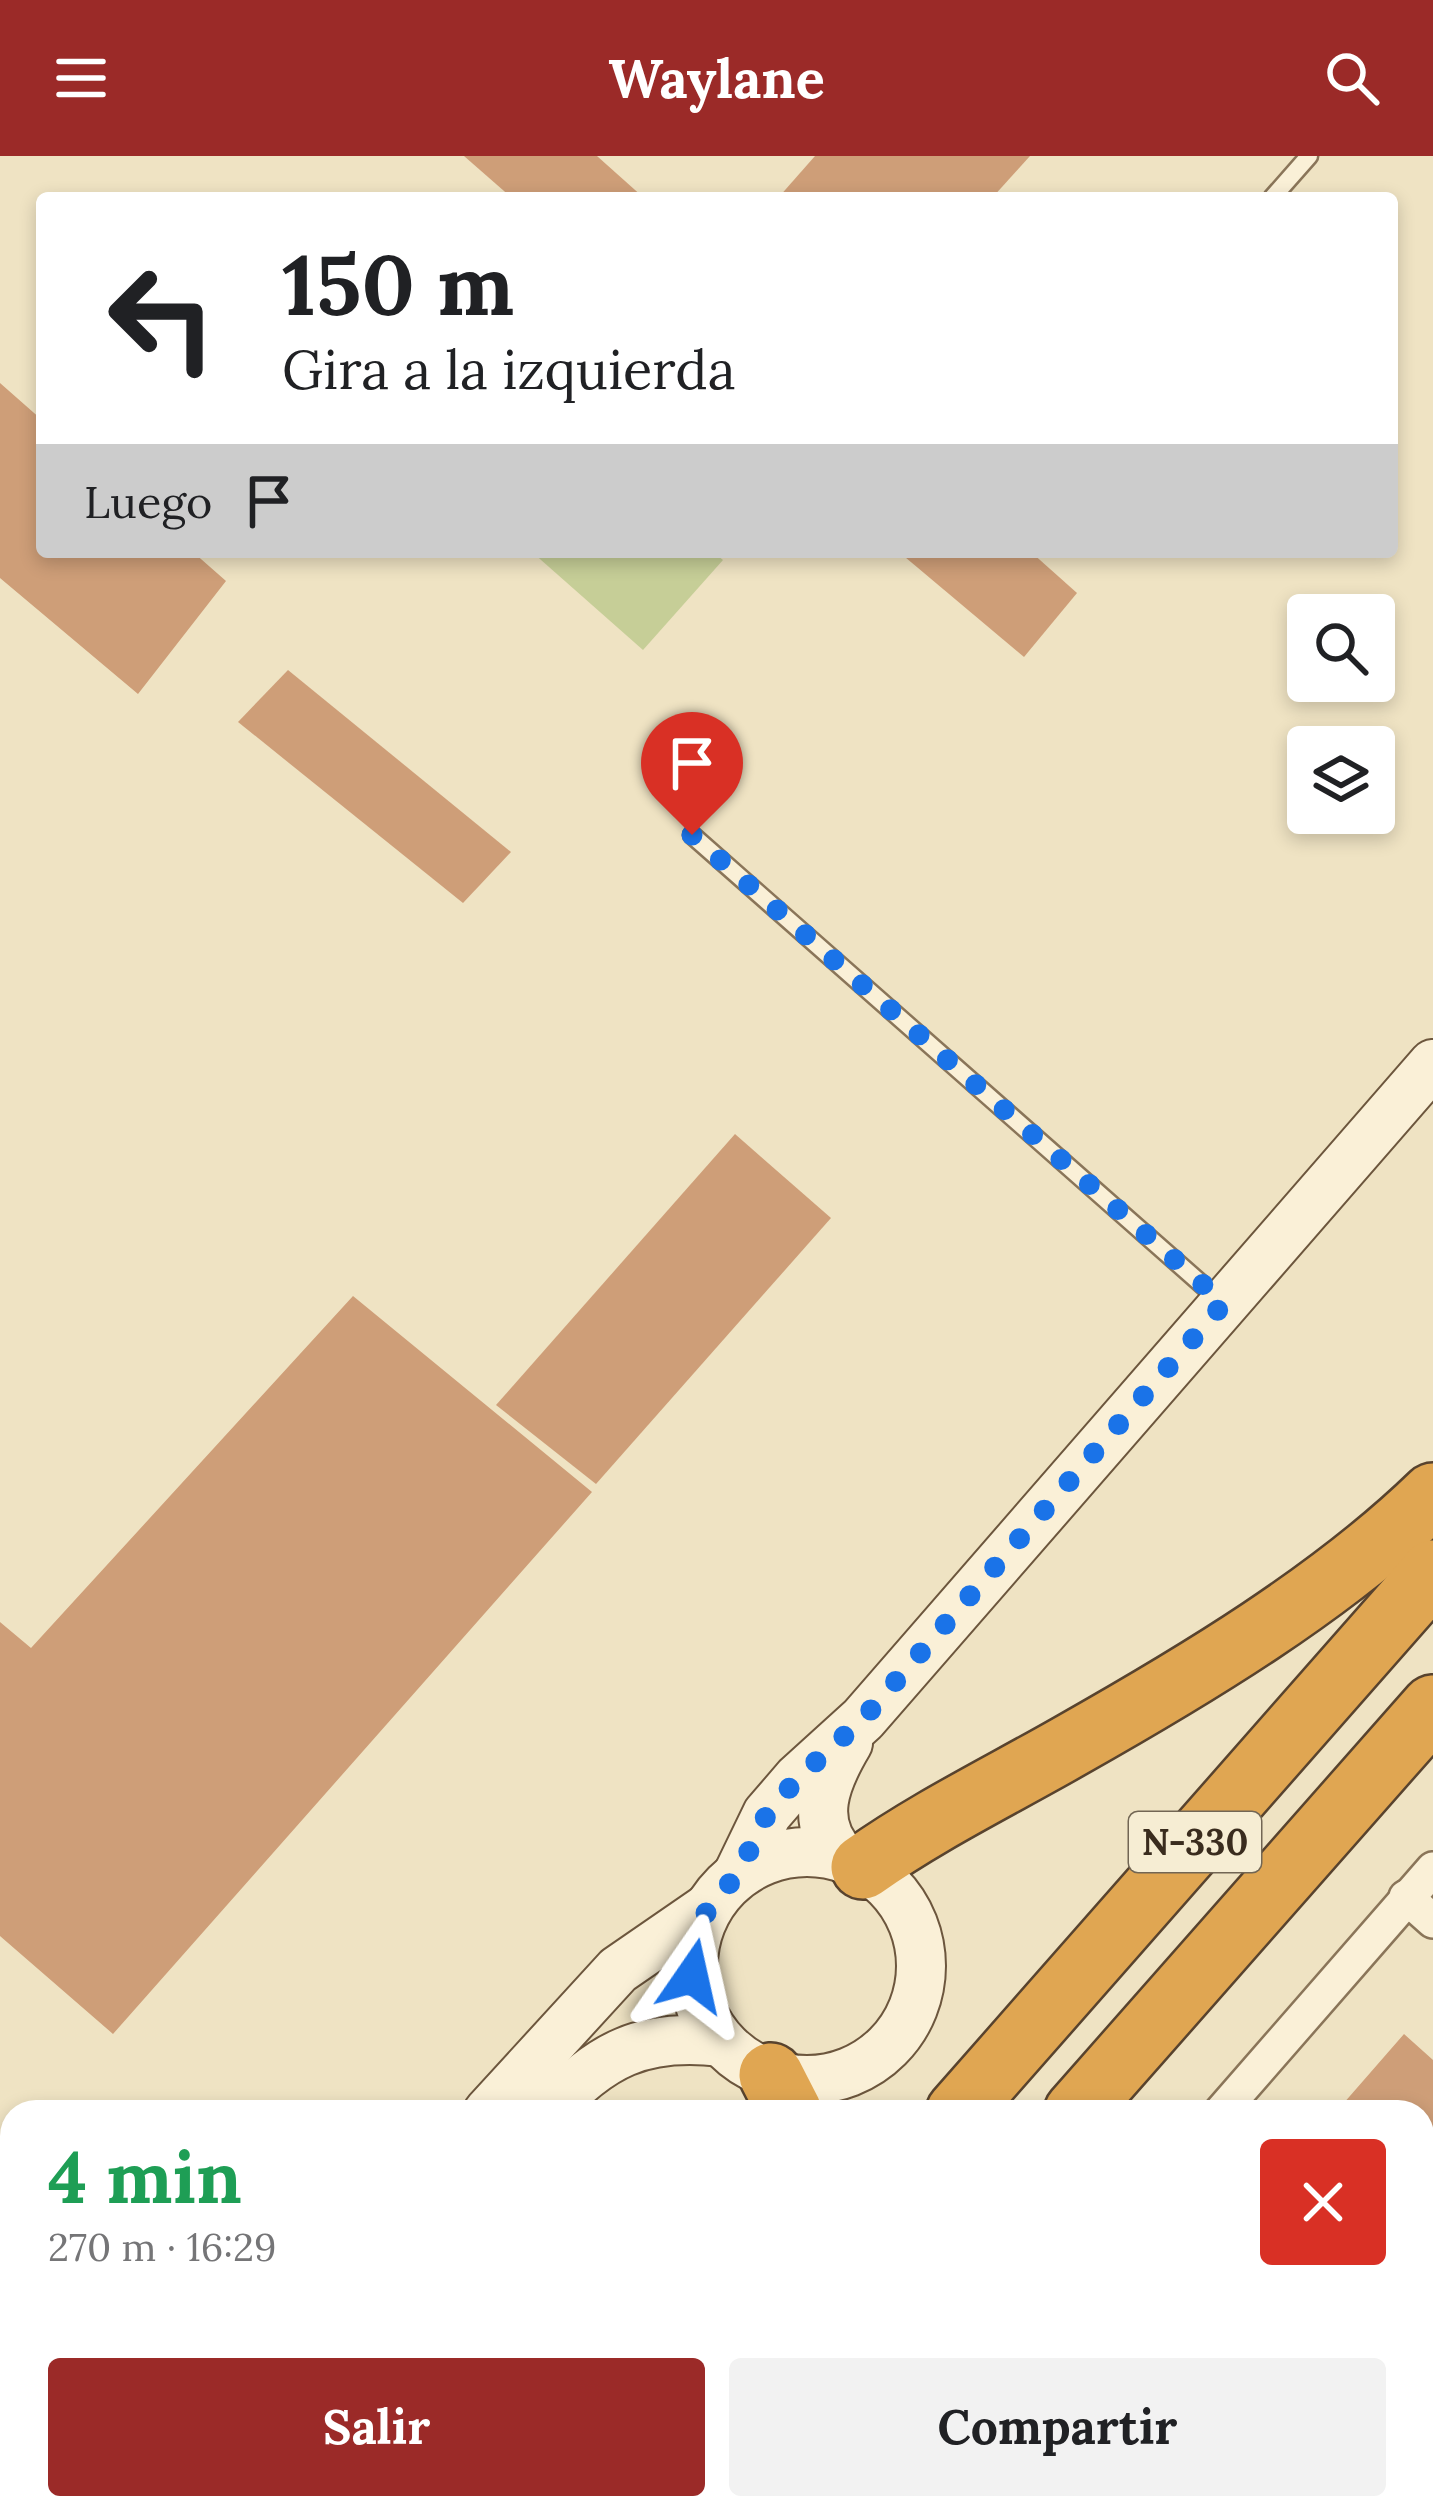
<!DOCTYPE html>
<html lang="es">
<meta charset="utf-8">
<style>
body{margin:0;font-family:Lora,serif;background:#f2f2f2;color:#202124;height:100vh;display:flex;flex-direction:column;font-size:45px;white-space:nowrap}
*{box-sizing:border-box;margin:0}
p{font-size:39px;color:#757577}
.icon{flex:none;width:66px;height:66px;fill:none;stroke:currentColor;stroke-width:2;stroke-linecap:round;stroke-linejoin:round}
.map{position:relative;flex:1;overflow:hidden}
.drawer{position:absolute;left:0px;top:1944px;width:1434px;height:420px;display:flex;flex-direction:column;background:#fff;border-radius:36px 36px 0 0;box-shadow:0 6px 18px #0003}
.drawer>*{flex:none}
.hud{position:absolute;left:36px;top:36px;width:1362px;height:366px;border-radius:12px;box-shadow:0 6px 18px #0003;background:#fff;color:#202124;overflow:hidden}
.tools{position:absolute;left:1287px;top:438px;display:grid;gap:24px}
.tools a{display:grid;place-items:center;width:108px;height:108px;border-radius:12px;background:#fff;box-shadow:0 6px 18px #0003;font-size:60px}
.pin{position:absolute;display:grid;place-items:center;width:102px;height:102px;color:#fff;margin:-123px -51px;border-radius:50% 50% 50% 0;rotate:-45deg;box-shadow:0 0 12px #0007}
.pin .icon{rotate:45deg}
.me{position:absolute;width:132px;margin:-66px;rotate:11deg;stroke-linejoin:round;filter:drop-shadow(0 0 9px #0008)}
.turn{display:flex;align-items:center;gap:42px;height:252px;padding:0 48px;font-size:54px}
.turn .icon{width:156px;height:156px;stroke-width:2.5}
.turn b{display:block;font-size:84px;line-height:102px}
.then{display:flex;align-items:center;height:114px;padding:0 48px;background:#0003;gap:24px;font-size:45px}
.round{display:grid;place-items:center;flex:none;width:126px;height:126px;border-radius:12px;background:#f2f2f2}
.head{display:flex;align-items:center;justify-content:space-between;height:204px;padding:0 48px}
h1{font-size:72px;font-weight:800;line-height:90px;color:#1e9e55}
.primary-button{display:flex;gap:24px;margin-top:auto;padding:24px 48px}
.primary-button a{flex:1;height:138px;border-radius:12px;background:#9b2a28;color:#fff;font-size:48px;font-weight:800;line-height:138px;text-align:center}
.primary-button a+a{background:#f2f2f2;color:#202124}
header{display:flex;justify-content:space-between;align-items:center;height:156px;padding:0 48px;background:#9b2a28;color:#fff;font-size:54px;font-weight:800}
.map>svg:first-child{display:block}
.green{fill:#c6ce97}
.building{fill:#ce9e78}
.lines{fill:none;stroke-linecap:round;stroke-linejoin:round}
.lane-casing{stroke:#8a7559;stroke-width:21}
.street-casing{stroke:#8a7559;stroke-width:38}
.secondary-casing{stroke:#6c563d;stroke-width:52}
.highway-casing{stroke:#58432e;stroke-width:68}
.lane{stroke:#faf0d7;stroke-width:16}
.street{stroke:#faf0d7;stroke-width:33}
.secondary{stroke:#faf0d7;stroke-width:48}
.highway{stroke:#e0a652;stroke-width:63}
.route{stroke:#1a73e8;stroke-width:21;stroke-dasharray:0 37.8}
.labels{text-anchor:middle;stroke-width:9;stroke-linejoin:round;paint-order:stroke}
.shield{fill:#f6edd3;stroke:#726654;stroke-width:3}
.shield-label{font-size:36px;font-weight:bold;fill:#3a2c1e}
</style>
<header><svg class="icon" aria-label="menu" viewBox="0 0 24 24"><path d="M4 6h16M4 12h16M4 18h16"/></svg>Waylane<svg class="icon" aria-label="search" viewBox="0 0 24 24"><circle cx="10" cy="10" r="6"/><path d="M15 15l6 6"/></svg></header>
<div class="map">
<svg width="1433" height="2364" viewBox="0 0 1433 2364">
<rect width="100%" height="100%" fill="#efe3c3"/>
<path class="green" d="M532,396H713L723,404L643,494Z"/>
<g class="building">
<path d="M464,0H597L644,42H512Z"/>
<path d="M815,0H1030L992,42H778Z"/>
<path d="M0,227L42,264V396H193L226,425L138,538L0,422Z"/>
<path d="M899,396H1031L1077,437L1024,501Z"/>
<path d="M288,514L511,696L463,747L238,566Z"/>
<path d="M735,978L831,1062L596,1328L496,1249Z"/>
<path d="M353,1140L592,1336L113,1878L0,1780V1466L31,1492Z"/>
<path d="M1404,1878L1433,1904V2290L1422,2281V1956H1336Z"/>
<path d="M1003,2352H1125L1139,2364H993Z"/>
</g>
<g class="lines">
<g class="lane-casing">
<g id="lane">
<path d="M1272,42L1309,0"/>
<path d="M692,679L1223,1147"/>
</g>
</g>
<g class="street-casing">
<g id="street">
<path d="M1406,1741L1433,1765"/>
<path d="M1221,1956L1433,1713"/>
<path d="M1293,2352L1307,2364"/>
<path d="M865,2364L876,2352"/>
</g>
</g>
<g class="secondary-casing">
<g id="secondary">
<circle cx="807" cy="1810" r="114"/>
<path d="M844,1702C807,1667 826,1624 848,1587"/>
<path d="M738,1718L767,1658L798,1622L863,1563L1433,908"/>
<path d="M488,1956L618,1814L708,1752"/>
<path d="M548,1956C600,1898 643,1877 721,1886"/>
<path d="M128,2364L139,2352"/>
<path d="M193,2364L203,2352"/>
</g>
</g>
<g class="highway-casing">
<g id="highway">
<path d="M863,1711C928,1665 1000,1630 1070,1590C1194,1520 1331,1438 1433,1339"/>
<path d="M771,1919L790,1956"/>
<path d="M958,1956L1433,1416"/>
<path d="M1076,1956L1433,1551"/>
<path d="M596,2364L607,2352"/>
<path d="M715,2364L726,2352"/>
</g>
</g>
<use href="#lane" class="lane"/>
<use href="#street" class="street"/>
<use href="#secondary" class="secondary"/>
<use href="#highway" class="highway"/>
</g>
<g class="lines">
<path class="route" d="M692,679L1224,1147L863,1563L798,1622L767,1658L738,1718L708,1752L695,1785L692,1820"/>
</g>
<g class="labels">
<rect class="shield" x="1129" y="1656" width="132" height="60" rx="9"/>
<g class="shield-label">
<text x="1195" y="1699">N-330</text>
</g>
</g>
</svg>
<div class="tools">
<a><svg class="icon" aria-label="search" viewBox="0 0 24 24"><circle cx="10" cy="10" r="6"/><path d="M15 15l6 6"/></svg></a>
<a><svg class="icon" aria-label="layers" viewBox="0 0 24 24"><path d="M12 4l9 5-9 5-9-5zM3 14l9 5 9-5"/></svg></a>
</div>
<div class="pin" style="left:692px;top:679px;background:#d93025"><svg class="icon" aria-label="arrive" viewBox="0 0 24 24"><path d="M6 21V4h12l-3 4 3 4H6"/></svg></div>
<svg class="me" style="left:692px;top:1820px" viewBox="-20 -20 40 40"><path d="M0-17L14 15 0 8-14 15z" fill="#1a73e8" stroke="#fff" stroke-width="4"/></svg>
<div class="hud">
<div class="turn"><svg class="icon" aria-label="left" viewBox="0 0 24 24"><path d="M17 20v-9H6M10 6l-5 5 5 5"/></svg><div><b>150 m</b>Gira a la izquierda</div></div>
<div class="then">Luego<svg class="icon" aria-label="arrive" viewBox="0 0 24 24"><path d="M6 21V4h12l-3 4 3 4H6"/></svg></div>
</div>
<section class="drawer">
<div class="head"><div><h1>4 min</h1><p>270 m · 16:29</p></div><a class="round" style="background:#d93025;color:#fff"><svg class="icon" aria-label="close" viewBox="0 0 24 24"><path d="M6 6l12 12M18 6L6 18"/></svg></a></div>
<div class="primary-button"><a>Salir</a><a>Compartir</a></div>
</section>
</div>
